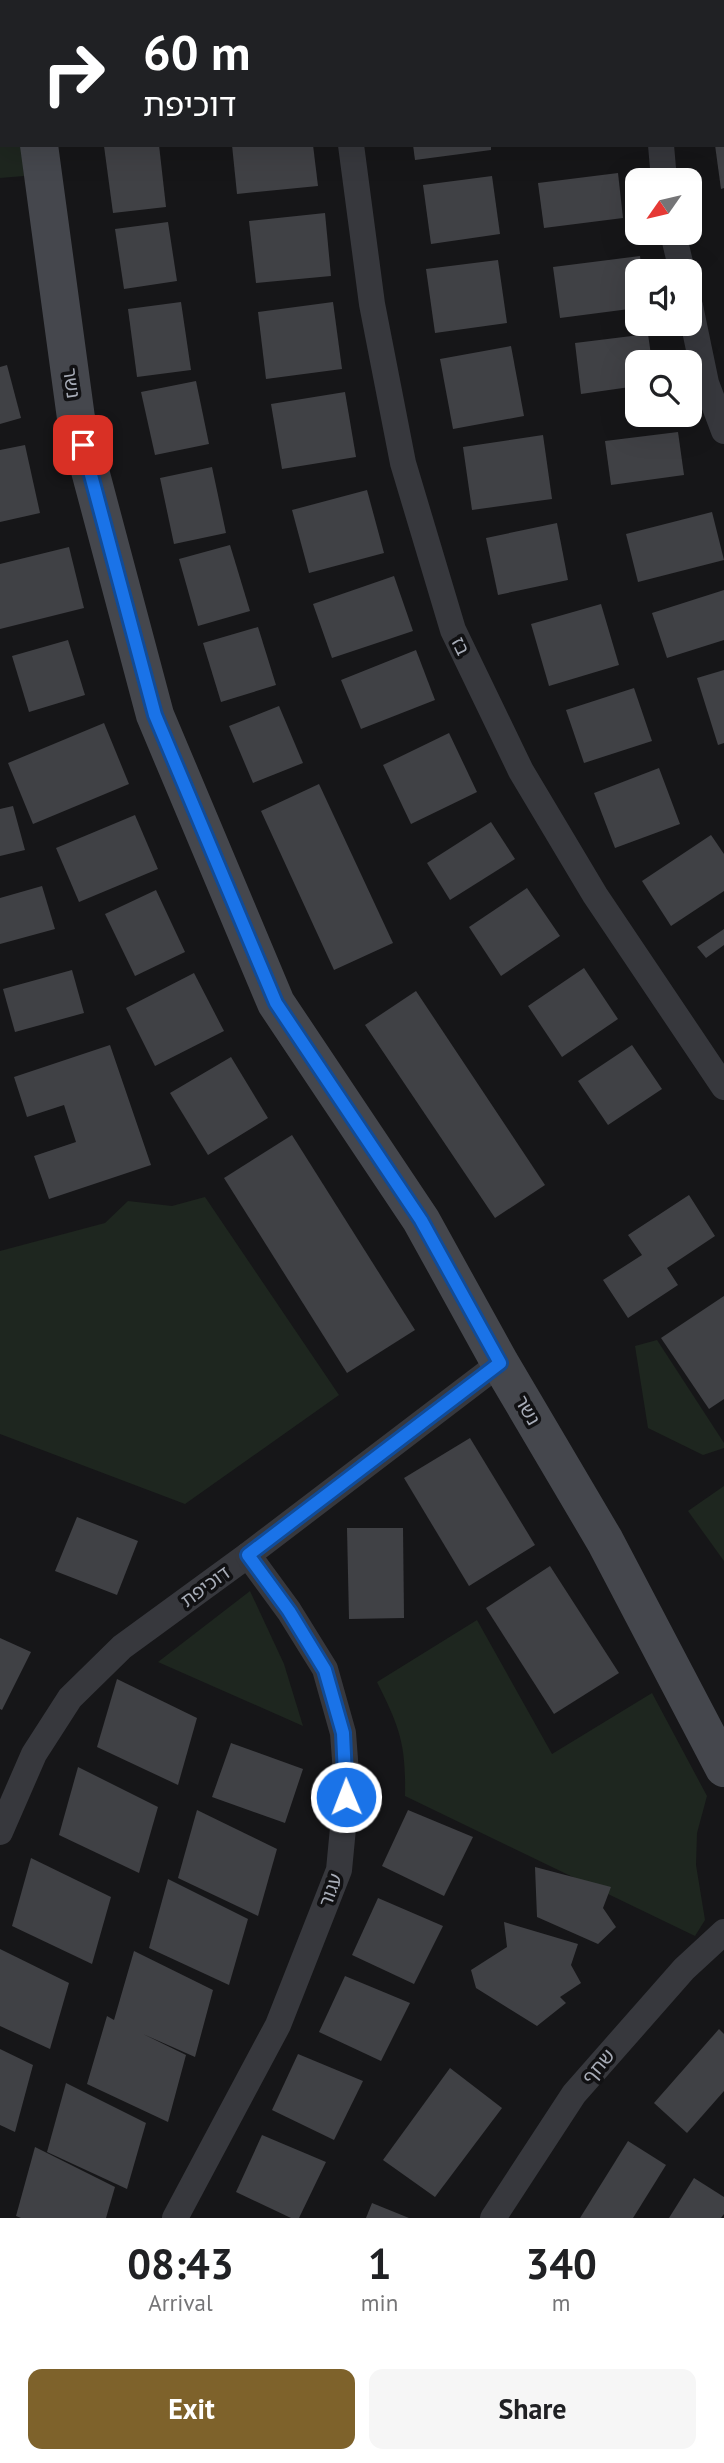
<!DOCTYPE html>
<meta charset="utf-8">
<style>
body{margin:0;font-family:"PT Sans","Noto Sans Hebrew",sans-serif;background:#f6f6f6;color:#202124;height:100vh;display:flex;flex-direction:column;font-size:26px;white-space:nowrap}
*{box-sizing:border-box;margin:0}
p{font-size:23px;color:#757577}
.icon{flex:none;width:38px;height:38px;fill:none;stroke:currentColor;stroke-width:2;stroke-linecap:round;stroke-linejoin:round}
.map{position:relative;height:2218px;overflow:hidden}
.details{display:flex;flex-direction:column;background:#fff;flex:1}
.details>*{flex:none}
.banner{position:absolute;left:0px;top:0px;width:724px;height:147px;box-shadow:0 7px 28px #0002;background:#202124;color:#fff;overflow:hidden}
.needle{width:46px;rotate:236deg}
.buttons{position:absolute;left:625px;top:168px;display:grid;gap:14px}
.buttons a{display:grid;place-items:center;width:77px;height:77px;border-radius:14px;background:#fff;box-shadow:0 7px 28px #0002;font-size:35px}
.pin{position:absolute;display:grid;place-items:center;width:60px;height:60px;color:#fff;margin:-30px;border-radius:14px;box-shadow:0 4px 10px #0006}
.me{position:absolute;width:77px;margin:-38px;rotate:359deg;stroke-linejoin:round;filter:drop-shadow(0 0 5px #0008)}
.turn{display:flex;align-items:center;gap:24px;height:147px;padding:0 28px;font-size:32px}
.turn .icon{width:91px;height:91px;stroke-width:2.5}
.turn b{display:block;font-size:49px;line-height:60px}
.eta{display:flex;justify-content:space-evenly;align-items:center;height:119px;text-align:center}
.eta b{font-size:42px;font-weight:700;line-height:49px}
.primary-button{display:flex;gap:14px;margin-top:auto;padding:14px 28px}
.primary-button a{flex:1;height:80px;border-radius:14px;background:#7e622b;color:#fff;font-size:28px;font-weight:700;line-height:80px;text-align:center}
.primary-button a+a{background:#f6f6f6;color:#202124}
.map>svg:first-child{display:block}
.green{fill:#1e261f}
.building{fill:#404145}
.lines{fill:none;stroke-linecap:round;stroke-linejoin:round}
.street{stroke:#37383d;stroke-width:26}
.secondary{stroke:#45474d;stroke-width:38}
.route-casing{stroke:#114b97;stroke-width:18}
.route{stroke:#1a73e8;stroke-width:12}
.labels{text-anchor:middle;stroke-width:7;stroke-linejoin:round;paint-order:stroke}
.street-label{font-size:19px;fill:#a8adb8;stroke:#111113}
</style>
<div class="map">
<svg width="724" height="2218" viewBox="0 0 724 2218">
<rect width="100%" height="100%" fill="#161618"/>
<g class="green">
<path d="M0,112H2V145H22L24,176L0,178Z"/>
<path d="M205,1197L339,1395L185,1504L0,1434V1251L105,1223L128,1201L172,1206Z"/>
<path d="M657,1340L724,1443V1448L703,1455L648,1428L635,1346Z"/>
<path d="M724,1486V1561L688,1511Z"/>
<path d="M250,1591L284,1664L303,1726L158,1662Z"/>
<path d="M477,1620L552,1754L652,1693L707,1796L697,1833L696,1865L705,1920L695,1936L405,1796C406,1744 400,1728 377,1682Z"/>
</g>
<g class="building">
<path d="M159,145L166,207L113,213L104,146Z"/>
<path d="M232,145H313L318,186L237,194Z"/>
<path d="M413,145H491V150L415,160Z"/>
<path d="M715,145H724V188L721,189Z"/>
<path d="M618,173L623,218L544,228L538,183Z"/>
<path d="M492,176L500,234L431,244L423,185Z"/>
<path d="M325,213L331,276L256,283L249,221Z"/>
<path d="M168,222L177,281L124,289L115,229Z"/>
<path d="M640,256L642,271H637V308L560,318L553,267Z"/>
<path d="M498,260L507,323L435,333L426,269Z"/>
<path d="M181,302L191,370L137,377L128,309Z"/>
<path d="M333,302L342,369L266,379L258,312Z"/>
<path d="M648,334L652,362H637V386L581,394L575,343Z"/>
<path d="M511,346L524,416L453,429L440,359Z"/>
<path d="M7,365L21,418L0,424V367Z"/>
<path d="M196,381L209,444L155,455L141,392Z"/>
<path d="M345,392L356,457L282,469L271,404Z"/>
<path d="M678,432L684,475L611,485L605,441Z"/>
<path d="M543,435L552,499L472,510L463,447Z"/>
<path d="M25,445L40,513L0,522V450Z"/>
<path d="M212,467L226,533L174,544L160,478Z"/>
<path d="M367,490L384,553L309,573L292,510Z"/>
<path d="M712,512L724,560L638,582L626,534Z"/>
<path d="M557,523L568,580L498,595L486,538Z"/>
<path d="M230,545L250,611L198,626L179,559Z"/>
<path d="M69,547L84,608L0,629V564Z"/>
<path d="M394,576L413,631L332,658L313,604Z"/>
<path d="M724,590V640L667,658L652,613Z"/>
<path d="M601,604L619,665L549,686L531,624Z"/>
<path d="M258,627L276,685L221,702L203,643Z"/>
<path d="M68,640L85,695L29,712L12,656Z"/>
<path d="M416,650L435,700L361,729L341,680Z"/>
<path d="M724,670V743L718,745L697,678Z"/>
<path d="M634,688L652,741L584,763L566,710Z"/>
<path d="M279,706L303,763L253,783L229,726Z"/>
<path d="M104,723L129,784L33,824L8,763Z"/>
<path d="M449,733L477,792L411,824L383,765Z"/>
<path d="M659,768L680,824L615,848L594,793Z"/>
<path d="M319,784L393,943L334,970L261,811Z"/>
<path d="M13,806L25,850L0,856V809Z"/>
<path d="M135,815L158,869L79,902L56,848Z"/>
<path d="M491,822L515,859L450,900L427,863Z"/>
<path d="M711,835L724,854V891L671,926L642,881Z"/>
<path d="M42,886L55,929L0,944V898Z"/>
<path d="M527,888L560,936L501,976L469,927Z"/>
<path d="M156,890L185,952L135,976L105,914Z"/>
<path d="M724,929V945L706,958L697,947Z"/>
<path d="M584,968L618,1019L562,1057L528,1006Z"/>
<path d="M72,970L84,1013L15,1032L3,989Z"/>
<path d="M194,973L224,1031L155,1066L126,1008Z"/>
<path d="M416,991L545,1185L495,1218L365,1025Z"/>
<path d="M110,1045L151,1165L49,1199L34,1156L76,1142L64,1105L27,1117L14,1077Z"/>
<path d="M632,1045L662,1089L608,1125L578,1081Z"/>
<path d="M231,1057L268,1118L208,1155L170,1093Z"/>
<path d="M292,1135L415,1330L347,1373L224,1178Z"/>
<path d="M689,1195L715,1236L667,1268L678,1285L628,1318L603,1280L642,1255L628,1235Z"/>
<path d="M724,1296V1399L709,1409L661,1338Z"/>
<path d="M470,1438L535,1545L469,1586L404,1478Z"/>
<path d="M77,1517L138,1541L117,1595L55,1571Z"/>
<path d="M347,1528H403L404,1618L349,1619Z"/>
<path d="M550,1566L619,1673L554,1714L486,1608Z"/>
<path d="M0,1638L31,1652L2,1710L0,1709Z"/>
<path d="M117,1679L197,1718L178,1785L97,1747Z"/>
<path d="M231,1743L303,1769L285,1823L212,1797Z"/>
<path d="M78,1767L158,1807L139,1873L59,1835Z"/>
<path d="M197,1810L277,1849L258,1916L178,1878Z"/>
<path d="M408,1810L473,1837L444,1896L382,1866Z"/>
<path d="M31,1858L111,1897L92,1964L12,1926Z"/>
<path d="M535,1867L611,1887L603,1908L616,1927L598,1944L537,1917Z"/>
<path d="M168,1879L248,1919L229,1985L149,1948Z"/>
<path d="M378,1898L443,1926L414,1984L352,1955Z"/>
<path d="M504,1922L578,1944L571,1965L581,1983L560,1997L566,2003L537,2026L476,1988L471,1970L507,1947Z"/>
<path d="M0,1949L69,1983L50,2049L0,2026Z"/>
<path d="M134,1951L213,1990L195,2057L143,2034L186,2055L168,2122L87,2084L107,2016L114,2020Z"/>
<path d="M345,1976L410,2003L381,2061L319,2032Z"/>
<path d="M719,2029L724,2034V2091L687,2133L654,2103Z"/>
<path d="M0,2049L33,2065L15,2132L0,2125Z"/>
<path d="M298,2054L363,2081L334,2140L272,2110Z"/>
<path d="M450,2068L502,2108L435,2197L383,2160Z"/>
<path d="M66,2083L146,2123L127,2189L47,2152Z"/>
<path d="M262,2135L326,2162L299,2218H291L236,2192Z"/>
<path d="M628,2141L666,2165L633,2218H580Z"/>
<path d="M35,2147L115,2187L106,2218H21L16,2216Z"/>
<path d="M694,2178L724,2197V2214L721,2218H669Z"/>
<path d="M372,2203L409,2218H366Z"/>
</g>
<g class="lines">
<g class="street">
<path d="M339,0V2"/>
<path d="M653,2V0"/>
<path d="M351,145L372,304L403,463L453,630L521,771L595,895L724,1087"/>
<path d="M661,145L664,180"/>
<path d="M673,233L682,271"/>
<path d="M690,306L706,383L724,431"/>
<path d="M0,1832L34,1754L70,1698L122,1647L248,1555L500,1363"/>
<path d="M175,2218L278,2025L339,1870L347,1786L343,1733L325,1669L289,1611L248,1555"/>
<path d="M493,2218L574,2094L684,1969L724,1932"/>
</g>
<g class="secondary">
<path d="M27,2V0"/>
<path d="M39,145L76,418L155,715L276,1003L421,1220L500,1363L605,1541L724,1768"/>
</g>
</g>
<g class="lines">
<g class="route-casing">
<path id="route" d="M83,445L155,715L276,1003L421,1220L500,1363L248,1555L289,1611L325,1670L343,1733L346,1797"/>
</g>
<use href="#route" class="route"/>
</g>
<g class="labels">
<g class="street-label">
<text transform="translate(72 383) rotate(82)" y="7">נשר</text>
<text transform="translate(461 646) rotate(64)" y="7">בז</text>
<text transform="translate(528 1410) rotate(60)" y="7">נשר</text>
<text transform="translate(205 1586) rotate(-36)" y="7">דוכיפת</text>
<text transform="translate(330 1890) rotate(-70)" y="7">עגור</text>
<text transform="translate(598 2066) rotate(-50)" y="7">שחף</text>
</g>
</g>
</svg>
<div class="buttons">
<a><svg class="needle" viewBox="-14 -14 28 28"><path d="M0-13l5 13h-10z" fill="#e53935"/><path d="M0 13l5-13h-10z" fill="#757577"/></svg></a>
<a><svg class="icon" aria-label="sound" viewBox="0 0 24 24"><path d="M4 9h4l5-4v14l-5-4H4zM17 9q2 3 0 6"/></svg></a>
<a><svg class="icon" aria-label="search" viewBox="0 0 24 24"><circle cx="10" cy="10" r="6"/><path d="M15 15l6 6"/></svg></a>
</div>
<div class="pin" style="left:83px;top:445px;background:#d93025"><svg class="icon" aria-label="arrive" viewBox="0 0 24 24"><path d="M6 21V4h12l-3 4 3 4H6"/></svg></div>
<svg class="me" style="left:346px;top:1797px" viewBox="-20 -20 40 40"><circle r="17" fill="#1a73e8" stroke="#fff" stroke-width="3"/><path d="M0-11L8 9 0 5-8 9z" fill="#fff"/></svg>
<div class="banner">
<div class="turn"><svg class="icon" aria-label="right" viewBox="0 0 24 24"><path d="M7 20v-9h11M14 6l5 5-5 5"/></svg><div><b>60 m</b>דוכיפת</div></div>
</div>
</div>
<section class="details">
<div class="eta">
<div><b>08:43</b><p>Arrival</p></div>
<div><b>1</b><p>min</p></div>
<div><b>340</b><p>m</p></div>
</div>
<div class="primary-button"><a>Exit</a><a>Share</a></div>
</section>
